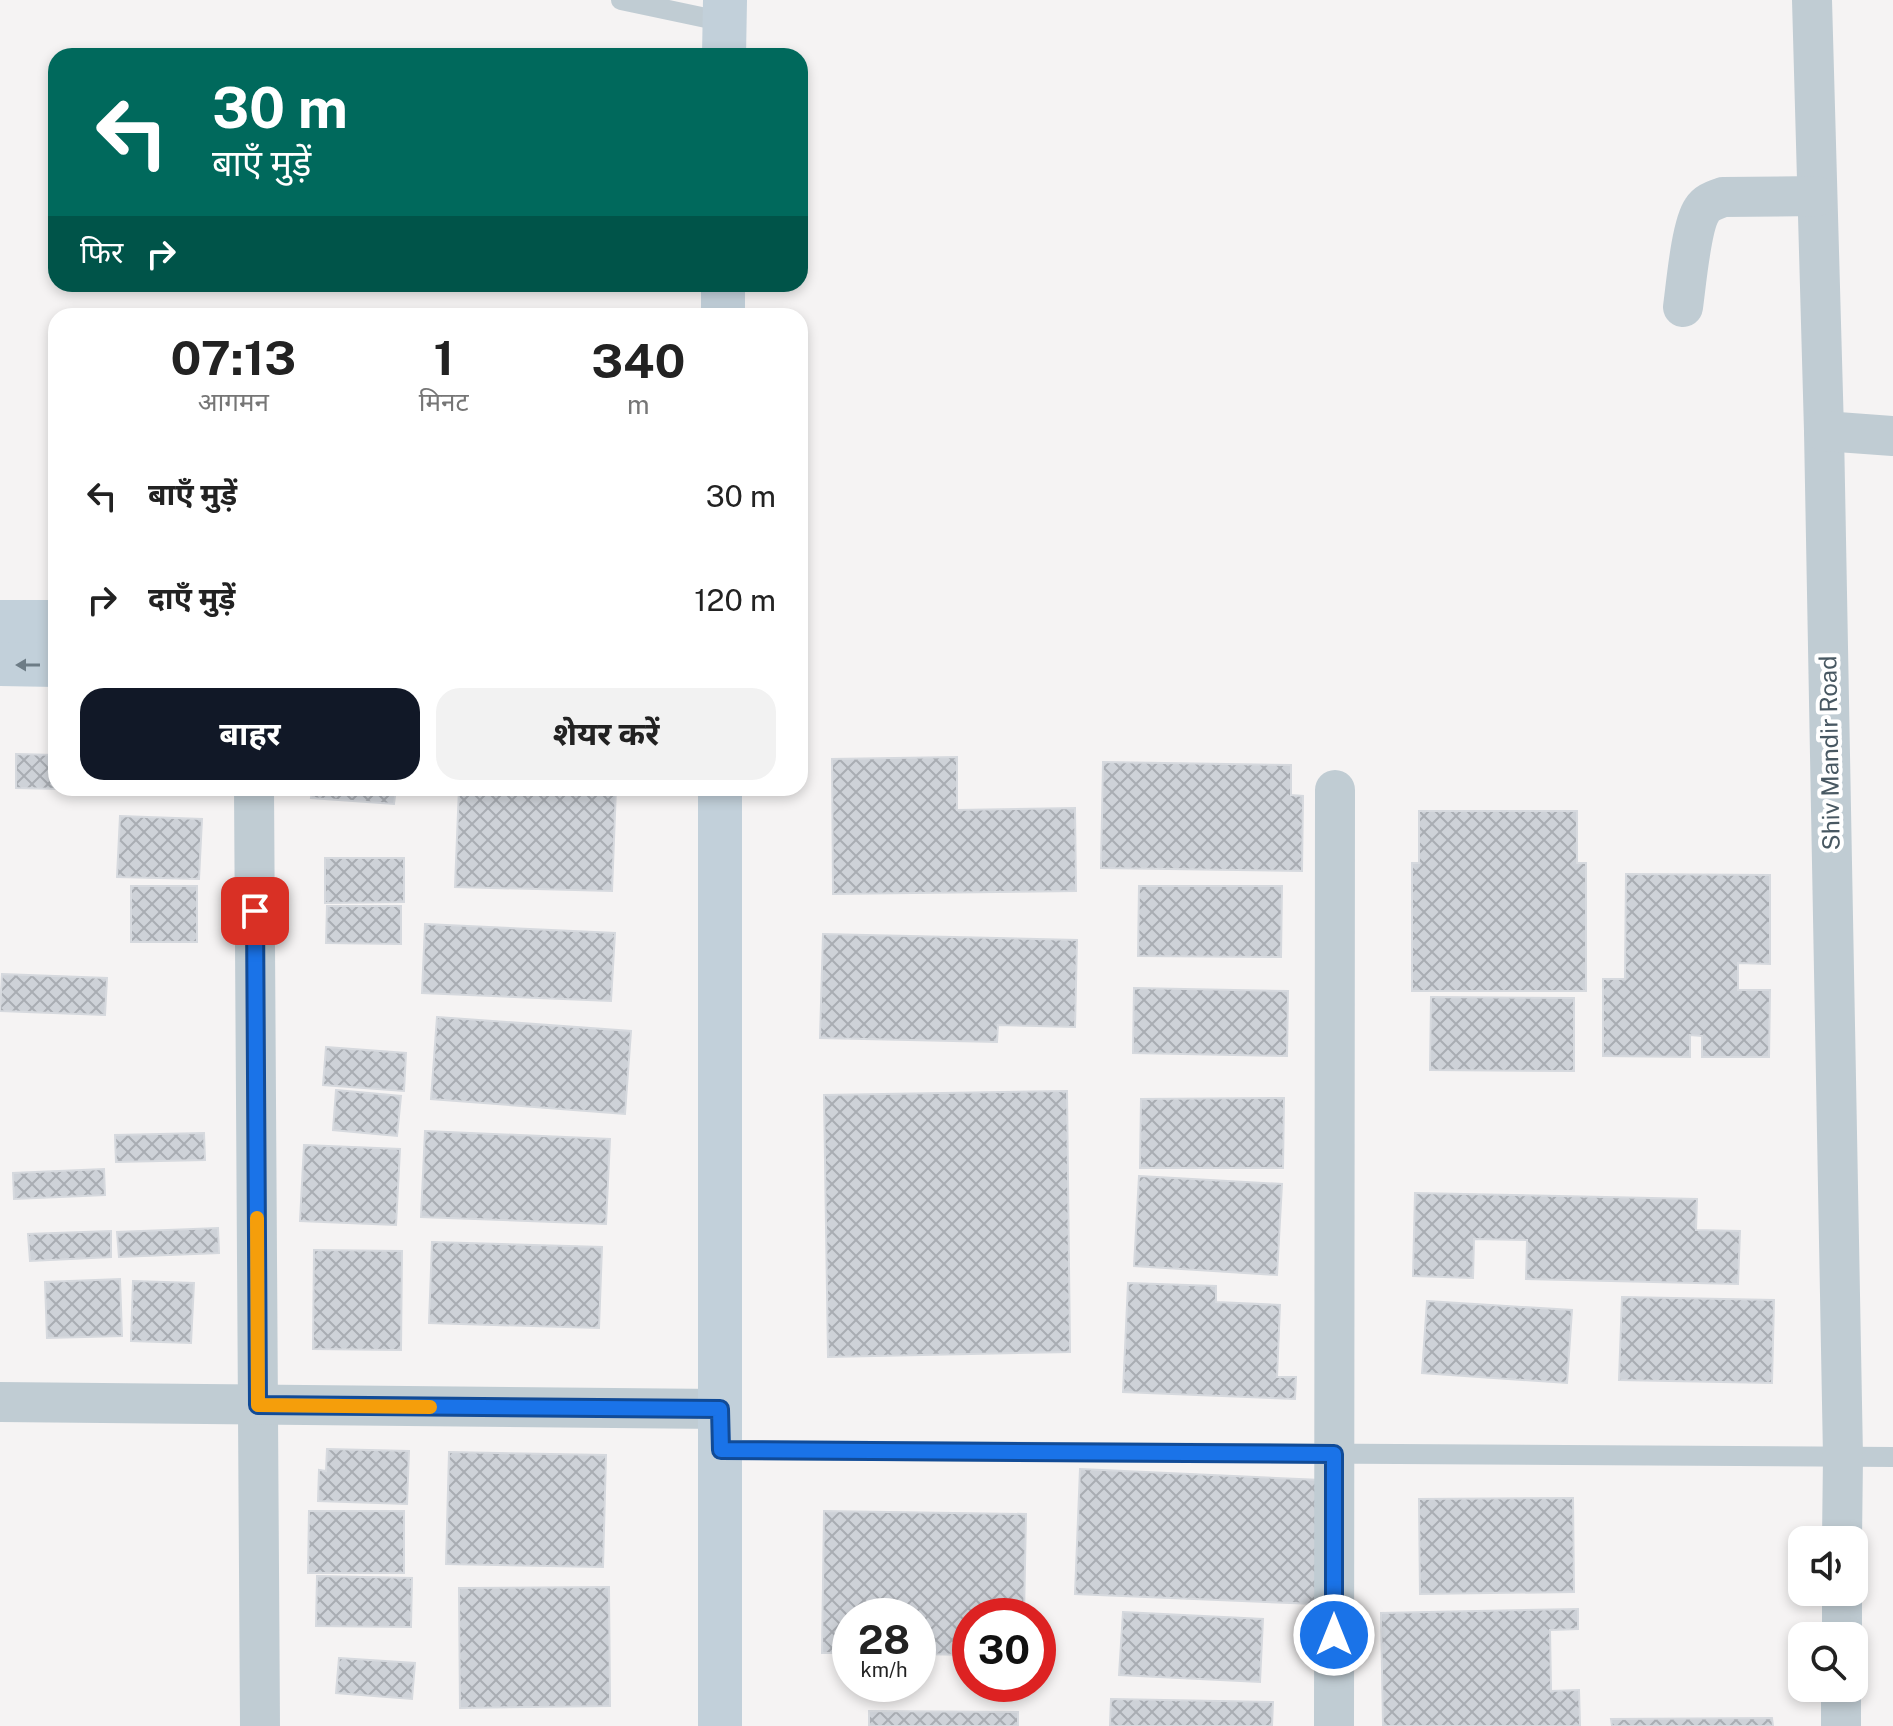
<!DOCTYPE html>
<html lang="hi">
<meta charset="utf-8">
<style>
body{margin:0;font-family:"Public Sans","Noto Sans Devanagari",sans-serif;background:#f2f2f2;color:#222;height:100vh;display:flex;flex-direction:column;font-size:30px;white-space:nowrap}
*{box-sizing:border-box;margin:0}
p{font-size:26px;color:#767676}
.icon{flex:none;width:44px;height:44px;fill:none;stroke:currentColor;stroke-width:2;stroke-linecap:round;stroke-linejoin:round}
.map{position:relative;flex:1;overflow:hidden}
.details{position:absolute;left:48px;top:308px;width:760px;height:488px;display:flex;flex-direction:column;background:#fff;border-radius:24px;box-shadow:0 4px 12px #0003}
.details>*{flex:none}
.top-card{position:absolute;left:48px;top:48px;width:760px;height:244px;border-radius:24px;box-shadow:0 4px 12px #0003;background:#00695c;color:#fff;overflow:hidden}
.tools{position:absolute;left:1788px;top:1526px;display:grid;gap:16px}
.tools a{display:grid;place-items:center;width:80px;height:80px;border-radius:16px;background:#fff;box-shadow:0 4px 12px #0003;font-size:40px}
.speed{position:absolute;left:832px;top:1598px;display:flex;gap:16px;font-size:40px;font-weight:700;text-align:center}
.speed>*{display:grid;place-content:center;width:104px;height:104px;border-radius:50%;background:#fff;box-shadow:0 4px 12px #0003;line-height:1}
.speed small{font-size:20px;font-weight:400}
.speed .limit{border:12px solid #d22;background:#fff;color:#111}
.pin{position:absolute;display:grid;place-items:center;width:68px;height:68px;color:#fff;margin:-34px;border-radius:16px;box-shadow:0 4px 12px #0006}
.me{position:absolute;width:88px;margin:-44px;rotate:0deg;stroke-linejoin:round;filter:drop-shadow(0 0 6px #0008)}
.turn{display:flex;align-items:center;gap:28px;height:168px;padding:0 32px;font-size:36px}
.turn .icon{width:104px;height:104px;stroke-width:2.5}
.turn b{display:block;font-size:56px;line-height:68px}
.then{display:flex;align-items:center;height:76px;padding:0 32px;background:#0003;gap:16px;font-size:30px}
.eta{display:flex;justify-content:space-evenly;align-items:center;height:136px;text-align:center}
.eta b{font-size:48px;font-weight:700;line-height:56px}
.action{display:flex;gap:16px;margin-top:auto;padding:16px 32px}
.action a{flex:1;height:92px;border-radius:24px;background:#111827;color:#fff;font-size:32px;font-weight:700;line-height:92px;text-align:center}
.action a+a{background:#f2f2f2;color:#222}
ul{padding:0;list-style:none}
li{display:flex;align-items:center;gap:24px;height:104px;padding:0 32px}
li div{flex:1}
li b{display:block;font-size:30px}
li em{font-style:normal}
.map>svg:first-child{display:block}
.building{fill:url(#building-cross-hatch);stroke:#d6d9de;stroke-width:2}
.lines{fill:none;stroke-linecap:round;stroke-linejoin:round}
.lane{stroke:#c0ccd3;stroke-width:20}
.street{stroke:#c0ccd3;stroke-width:40}
.secondary{stroke:#c2d0da;stroke-width:44}
.oneway{fill:#6d7c86}
.route-casing{stroke:#114b97;stroke-width:20}
.route{stroke:#1a73e8;stroke-width:14}
.slow{stroke:#f59e0b;stroke-width:14}
.labels{text-anchor:middle;stroke-width:8;stroke-linejoin:round;paint-order:stroke}
.street-label{font-size:24px;fill:#485862;stroke:#fff}
</style>
<div class="map">
<svg width="1893" height="1726" viewBox="0 0 1893 1726">
<defs>
<pattern id="building-cross-hatch" width="8" height="8" patternUnits="userSpaceOnUse" patternTransform="scale(2)"><rect width="8" height="8" fill="#ced2d8"/><path d="M0 0l8 8M0 8l8-8" fill="none" stroke="#a9adb3"/></pattern>
</defs>
<rect width="100%" height="100%" fill="#f5f3f3"/>
<g class="building">
<path d="M16,754L56,755V788H108V790L16,788Z"/>
<path d="M957,757V810L1075,808L1076,891L833,894L832,759Z"/>
<path d="M1103,762L1291,765V795L1303,796L1302,871L1101,868Z"/>
<path d="M118,788H216V793L118,791Z"/>
<path d="M312,788H396L394,804L311,798Z"/>
<path d="M459,788H616L612,891L455,887Z"/>
<path d="M1419,811H1577V863H1586V991H1412V863H1419Z"/>
<path d="M120,816L202,819L199,879L117,877Z"/>
<path d="M325,858H404V902L325,903Z"/>
<path d="M1626,874L1770,875V964L1738,963V990H1770L1769,1057H1702V1036L1690,1035V1057L1603,1056V979H1625Z"/>
<rect x="131" y="886" width="66" height="56"/>
<path d="M1139,886H1282L1281,957L1138,956Z"/>
<path d="M327,906H401V944L326,943Z"/>
<path d="M425,924L615,933L611,1001L422,993Z"/>
<path d="M823,934L1077,940L1075,1027L998,1025L997,1042L820,1038Z"/>
<path d="M2,974L107,978L105,1015L0,1011Z"/>
<path d="M1134,988L1288,991L1287,1056L1133,1053Z"/>
<path d="M1431,997L1574,998V1071L1430,1070Z"/>
<path d="M437,1017L631,1031L625,1114L431,1099Z"/>
<path d="M326,1047L406,1053L404,1091L323,1085Z"/>
<path d="M336,1090L401,1096L397,1136L333,1130Z"/>
<path d="M1067,1091L1070,1352L828,1357L824,1095Z"/>
<path d="M1284,1098L1283,1168H1140L1141,1099Z"/>
<path d="M425,1131L610,1139L606,1224L421,1217Z"/>
<path d="M204,1133L205,1160L116,1162L115,1135Z"/>
<path d="M304,1145L400,1149L396,1225L300,1221Z"/>
<path d="M104,1169L105,1195L14,1199L13,1173Z"/>
<path d="M1139,1176L1282,1184L1277,1275L1134,1266Z"/>
<path d="M1415,1193L1697,1199L1696,1230L1740,1231L1738,1284L1526,1279L1527,1240L1474,1239L1473,1278L1413,1276Z"/>
<path d="M218,1228L219,1253L119,1257L117,1232Z"/>
<path d="M111,1231V1257L30,1261L28,1234Z"/>
<path d="M432,1242L602,1247L599,1328L429,1323Z"/>
<path d="M314,1250L402,1251L401,1350L313,1349Z"/>
<path d="M120,1279L122,1336L47,1338L45,1282Z"/>
<path d="M133,1281L194,1283L191,1343L131,1341Z"/>
<path d="M1128,1283L1216,1286V1302L1280,1305L1277,1377H1296L1295,1399L1123,1392Z"/>
<path d="M1622,1297L1774,1300L1772,1383L1619,1380Z"/>
<path d="M1427,1301L1572,1310L1567,1383L1422,1373Z"/>
<path d="M327,1449L409,1451L407,1504L318,1501L319,1470L326,1471Z"/>
<path d="M449,1452L606,1455L603,1567L446,1564Z"/>
<path d="M1080,1469L1321,1480L1315,1604L1075,1594Z"/>
<path d="M1573,1498L1574,1592L1420,1594L1419,1499Z"/>
<path d="M309,1511H404V1573H308Z"/>
<path d="M824,1511L1026,1514L1024,1616H970V1655L918,1654V1616H850V1653H822Z"/>
<path d="M317,1576L412,1578L411,1627L316,1626Z"/>
<path d="M609,1587L610,1706L460,1708L459,1588Z"/>
<path d="M1578,1609V1629L1550,1630L1551,1691L1579,1690L1580,1726H1383L1381,1613Z"/>
<path d="M1123,1612L1263,1619L1260,1682L1119,1675Z"/>
<path d="M339,1658L415,1663L412,1699L336,1693Z"/>
<path d="M1111,1699L1273,1702L1272,1726H1110Z"/>
<path d="M869,1711L1018,1712V1726H869Z"/>
<path d="M1772,1718L1773,1726H1612L1611,1719Z"/>
</g>
<g class="lines">
<g class="lane">
<path d="M621,0L725,22"/>
<path d="M721,1450L1893,1457"/>
</g>
<g class="street">
<path d="M1812,0L1824,431L1843,1457L1842,1540"/>
<path d="M1683,307C1686,286 1691,226 1702,210C1707,202 1715,200 1723,197L1817,196"/>
<path d="M1824,431L1893,436"/>
<path d="M254,788L260,1726"/>
<path d="M0,1402L720,1409"/>
<path d="M1842,1636V1592"/>
<path d="M1334,1726L1335,790"/>
<path d="M1841,1726V1688"/>
</g>
<g class="secondary">
<path d="M724,56L725,0"/>
<path d="M723,316V284"/>
<path d="M0,622H56"/>
<path d="M0,664L56,665"/>
<path d="M720,1726V788"/>
</g>
</g>
<defs><path id="oneway-solid" d="M-6-.8H1V-3.2L6.5 0L1 3.2V.8H-6Z" transform="scale(2)"/></defs>
<use class="oneway" href="#oneway-solid" transform="translate(28 665) rotate(-180)"/>
<g class="lines">
<g class="route-casing">
<path id="route" d="M255,911L258,1405L720,1409L721,1450L1334,1454V1635"/>
</g>
<use href="#route" class="route"/>
<path class="slow" d="M257,1218L258,1405L430,1407"/>
</g>
<g class="labels">
<g class="street-label">
<text transform="translate(1830 753) rotate(-91)" y="8">Shiv Mandir Road</text>
</g>
</g>
</svg>
<div class="tools">
<a><svg class="icon" aria-label="sound" viewBox="0 0 24 24"><path d="M4 9h4l5-4v14l-5-4H4zM17 9q2 3 0 6"/></svg></a>
<a><svg class="icon" aria-label="search" viewBox="0 0 24 24"><circle cx="10" cy="10" r="6"/><path d="M15 15l6 6"/></svg></a>
</div>
<div class="speed"><div>28<small>km/h</small></div><div class="limit">30</div></div>
<div class="pin" style="left:255px;top:911px;background:#d93025"><svg class="icon" aria-label="arrive" viewBox="0 0 24 24"><path d="M6 21V4h12l-3 4 3 4H6"/></svg></div>
<svg class="me" style="left:1334px;top:1635px" viewBox="-20 -20 40 40"><circle r="17" fill="#1a73e8" stroke="#fff" stroke-width="3"/><path d="M0-11L8 9 0 5-8 9z" fill="#fff"/></svg>
<div class="top-card">
<div class="turn"><svg class="icon" aria-label="left" viewBox="0 0 24 24"><path d="M17 20v-9H6M10 6l-5 5 5 5"/></svg><div><b>30 m</b>बाएँ मुड़ें</div></div>
<div class="then">फिर<svg class="icon" aria-label="right" viewBox="0 0 24 24"><path d="M7 20v-9h11M14 6l5 5-5 5"/></svg></div>
</div>
<section class="details">
<div class="eta">
<div><b>07:13</b><p>आगमन</p></div>
<div><b>1</b><p>मिनट</p></div>
<div><b>340</b><p>m</p></div>
</div>
<ul>
<li><svg class="icon" aria-label="left" viewBox="0 0 24 24"><path d="M17 20v-9H6M10 6l-5 5 5 5"/></svg><div><b>बाएँ मुड़ें</b></div><em>30 m</em></li>
<li><svg class="icon" aria-label="right" viewBox="0 0 24 24"><path d="M7 20v-9h11M14 6l5 5-5 5"/></svg><div><b>दाएँ मुड़ें</b></div><em>120 m</em></li>
</ul>
<div class="action"><a>बाहर</a><a>शेयर करें</a></div>
</section>
</div>
